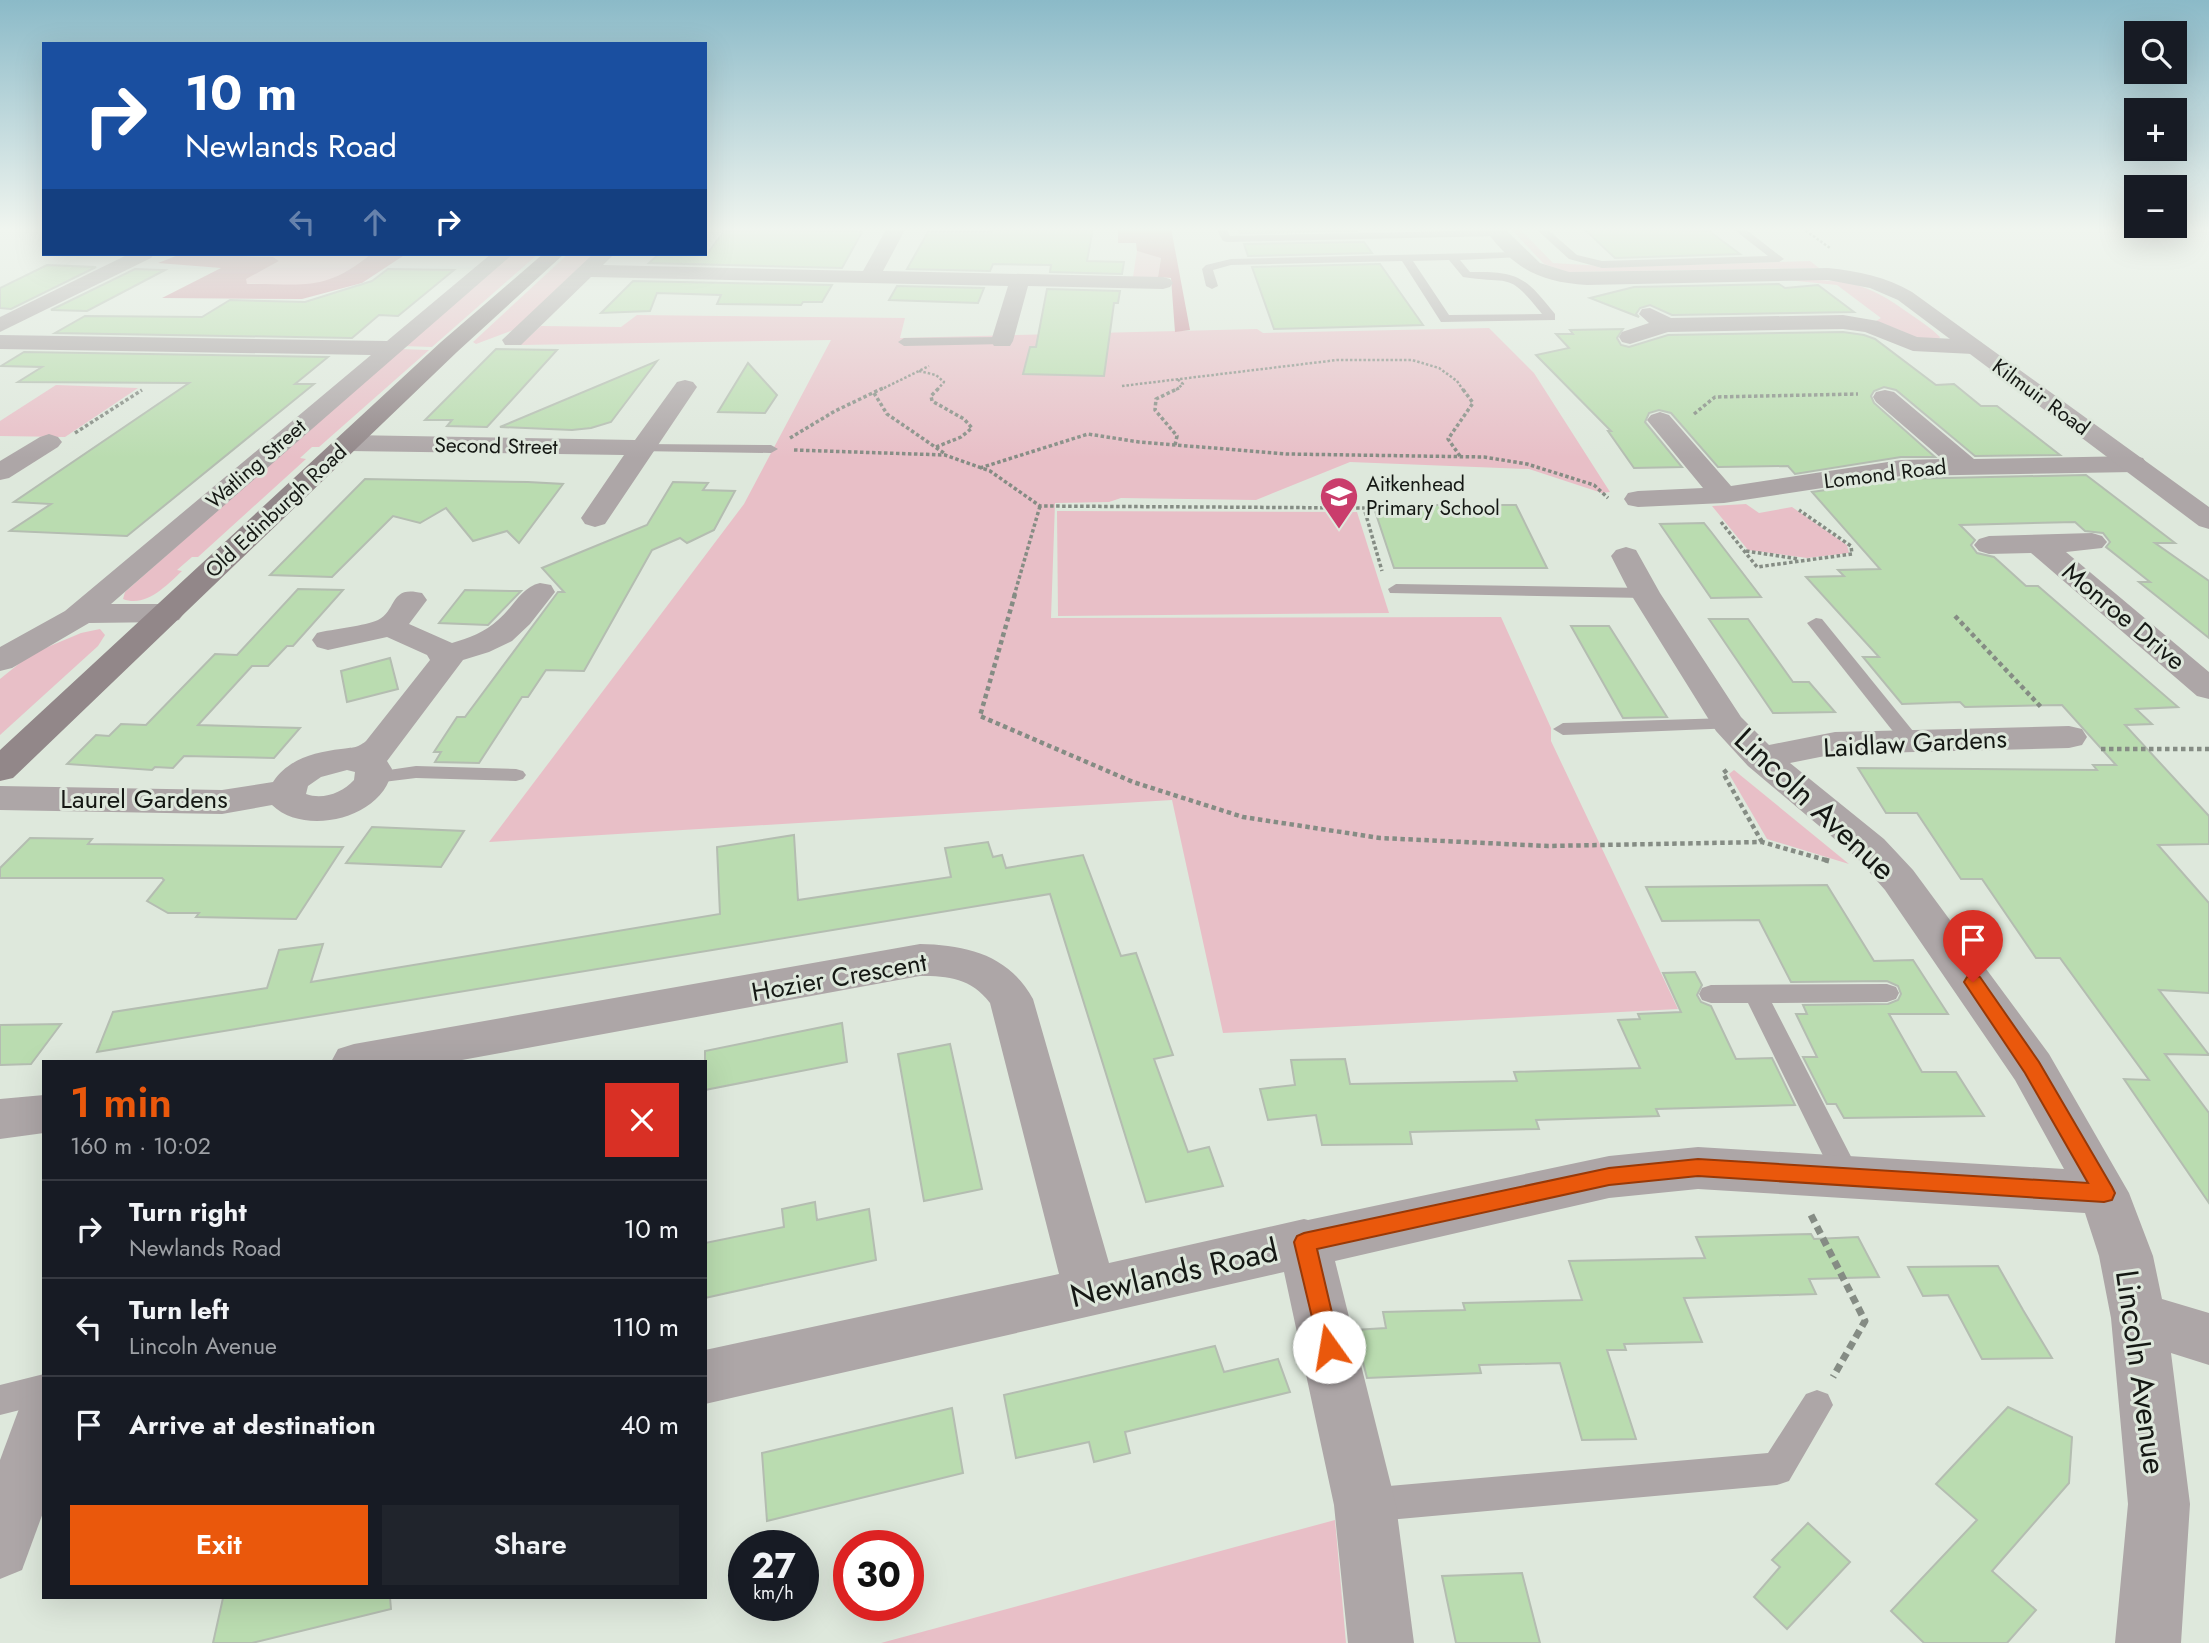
<!DOCTYPE html>
<meta charset="utf-8">
<style>
body{margin:0;font-family:Jost,sans-serif;background:#20242c;color:#f1f3f6;height:100vh;display:flex;flex-direction:column;font-size:26px;white-space:nowrap}
*{box-sizing:border-box;margin:0}
p{font-size:23px;color:#9ea1a6}
.icon{flex:none;width:38px;height:38px;fill:none;stroke:currentColor;stroke-width:2;stroke-linecap:round;stroke-linejoin:round}
.map{position:relative;flex:1;overflow:hidden}
.sheet{position:absolute;left:42px;top:1060px;width:665px;height:539px;display:flex;flex-direction:column;background:#171b24;border-radius:0px;box-shadow:0 7px 28px #0002}
.sheet>*{flex:none}
.hud{position:absolute;left:42px;top:42px;width:665px;height:214px;border-radius:0px;box-shadow:0 7px 28px #0002;background:#1a4fa0;color:#fff;overflow:hidden}
.buttons{position:absolute;left:2124px;top:21px;display:grid;gap:14px}
.buttons a{display:grid;place-items:center;width:63px;height:63px;border-radius:0px;background:#171b24;box-shadow:0 7px 28px #0002;font-size:35px}
.speed{position:absolute;left:728px;top:1530px;display:flex;gap:14px;font-size:35px;font-weight:700;text-align:center}
.speed>*{display:grid;place-content:center;width:91px;height:91px;border-radius:50%;background:#171b24;box-shadow:0 7px 28px #0002;line-height:1}
.speed small{font-size:18px;font-weight:400}
.speed .limit{border:10px solid #d22;background:#fff;color:#111}
.pin{position:absolute;display:grid;place-items:center;width:60px;height:60px;color:#fff;margin:-72px -30px;border-radius:50% 50% 50% 0;rotate:-45deg;box-shadow:0 0 7px #0007}
.pin .icon{rotate:45deg}
.me{position:absolute;width:77px;margin:-38px;rotate:347deg;stroke-linejoin:round;filter:drop-shadow(0 0 5px #0008)}
.turn{display:flex;align-items:center;gap:24px;height:147px;padding:0 28px;font-size:32px}
.turn .icon{width:91px;height:91px;stroke-width:2.5}
.turn b{display:block;font-size:49px;line-height:60px}
.lanes{display:flex;align-items:center;height:66px;padding:0 28px;background:#0003;justify-content:center;gap:35px;direction:ltr}
.lanes .off{opacity:.35}
.round{display:grid;place-items:center;flex:none;width:74px;height:74px;border-radius:0px;background:#20242c}
.head{display:flex;align-items:center;justify-content:space-between;height:119px;padding:0 28px}
h1{font-size:42px;font-weight:600;line-height:52px;color:#ea580c}
.action{display:flex;gap:14px;margin-top:auto;padding:14px 28px}
.action a{flex:1;height:80px;border-radius:0px;background:#ea580c;color:#fff;font-size:28px;font-weight:600;line-height:80px;text-align:center}
.action a+a{background:#20242c;color:#f1f3f6}
ul{padding:0;list-style:none}
li{display:flex;align-items:center;gap:21px;height:98px;padding:0 28px;border-top:2px solid #363941}
li div{flex:1}
li b{display:block;font-size:26px}
li em{font-style:normal}
.map>svg:first-child{display:block}
.green{fill:#e8bfc7}
.forest{fill:#ca919d}
.building{fill:#badcb0;stroke:#b4bdb1;stroke-width:2}
.lines{fill:none;stroke-linecap:round;stroke-linejoin:round}
.path-far4{stroke:#858c84;stroke-width:2.5;stroke-dasharray:2.5 2;stroke-linecap:butt}
.path-far3{stroke:#858c84;stroke-width:3.5;stroke-dasharray:3.5 2.5;stroke-linecap:butt}
.path-far2{stroke:#858c84;stroke-width:4.5;stroke-dasharray:4.5 3.5;stroke-linecap:butt}
.path-far1{stroke:#858c84;stroke-width:5;stroke-dasharray:6 4.5;stroke-linecap:butt}
.path{stroke:#858c84;stroke-width:7;stroke-dasharray:8 5;stroke-linecap:butt}
.service{fill:#ada6a7;fill-rule:evenodd}
.minor{fill:#ada6a7;fill-rule:evenodd}
.tertiary{fill:#ada6a7;fill-rule:evenodd}
.secondary{fill:#928789;fill-rule:evenodd}
.route{fill:#ea580c;stroke:#983908;stroke-width:2}
.labels{text-anchor:middle;stroke-width:6;stroke-linejoin:round;paint-order:stroke}
.far-street-label{font-size:21px;fill:#151814;stroke:#dee8dc}
.far-poi-label{font-size:21px;fill:#151814;stroke:#dee8dc;text-anchor:start}
.street-label{font-size:26px;fill:#151814;stroke:#dee8dc}
.near-street-label{font-size:32px;fill:#151814;stroke:#dee8dc}
</style>
<div class="map">
<svg width="2209" height="1643" viewBox="0 0 2209 1643">
<rect width="100%" height="100%" fill="#dee8dc"/>
<g class="green">
<path d="M1510,228H1519L1553,263L1619,267L1810,261L1819,268L1567,272L1544,264Z"/>
<path d="M1137,251L1161,257L1158,277H1133Z"/>
<path d="M211,254H371C351,270 325,287 297,286C280,286 264,283 247,284L245,279L279,261L273,257Z"/>
<path d="M511,254H538L432,347L402,346Z"/>
<path d="M568,254H595L516,329L476,344L473,342Z"/>
<path d="M1787,280C1844,280 1862,279 1910,314C1920,321 1931,328 1940,337L1938,340L1912,338L1902,331L1876,321L1881,318L1837,285Z"/>
<path d="M637,315L905,318L900,338L1257,329L1263,333L1489,328L1534,373L1610,492L1602,493L1529,469L1350,462L1256,500L1121,498L1109,502L1055,503L1051,618L1501,617L1551,728V741L1678,1009L1223,1033L1172,800L489,842L744,504L831,340L520,345L541,326L621,327Z"/>
<path d="M400,349L429,350L319,447H312L300,458L306,459L198,557H192L177,570L182,571C167,585 146,608 123,599L125,592Z"/>
<path d="M56,385L138,388L65,437L0,436V421Z"/>
<path d="M1746,504L1759,513L1792,507L1847,545L1849,553L1807,558L1748,550L1712,506Z"/>
<path d="M1057,511L1357,512L1389,613L1058,616Z"/>
<path d="M100,629L105,635L98,646L0,735V679L31,654L81,633Z"/>
<path d="M1734,770L1849,864L1767,839L1729,774Z"/>
<path d="M1335,1520L1346,1643H881Z"/>
</g>
<g class="forest">
<path d="M1118,228H1171L1190,330L1175,332L1171,278L1158,277L1161,258L1137,251L1136,243H1118Z"/>
<path d="M181,254L273,257L279,261L246,279L247,284C304,283 323,293 371,254H406L362,283L302,299L162,298L221,268L158,263Z"/>
</g>
<g class="building">
<path d="M992,228H1093L1087,261L1124,262L1122,274L1050,272L1051,265L993,264L990,271L907,269L928,232H991Z"/>
<path d="M1238,228H1354L1356,231L1240,233Z"/>
<path d="M1583,228L1709,231L1740,254L1615,258Z"/>
<path d="M777,230L862,232L842,268L649,263L659,254H707L724,231Z"/>
<path d="M1364,242L1372,253L1248,256L1244,244Z"/>
<path d="M1380,264L1423,325L1274,329L1252,267Z"/>
<path d="M47,265L96,267L11,309L0,308V288Z"/>
<path d="M135,269L165,270L87,311L51,310Z"/>
<path d="M388,269L454,270L398,316L379,315L352,338L55,333L85,316L202,317L230,300L305,302L372,281Z"/>
<path d="M633,281L832,285L822,302H803L801,305L717,304L721,295L657,293L650,311L601,313Z"/>
<path d="M1779,284L1785,288L1818,285L1854,312L1672,315L1650,305L1640,308L1636,314L1639,317L1590,298L1634,287Z"/>
<path d="M897,286L984,288L978,303L889,300Z"/>
<path d="M1047,289L1120,291L1118,303H1114L1104,376L1023,374L1030,347H1036Z"/>
<path d="M1623,329L1617,338L1621,345L1629,347L1668,335L1843,332L1864,335L1875,339L1936,385L1954,384L1981,406H1997L2060,455L1975,456L1896,390L1884,387L1874,391L1871,396L1874,403L1935,457H1901L1795,474L1788,466L1718,467L1671,413L1659,410L1649,413L1645,422L1682,467L1634,468L1608,431H1611L1536,355L1569,348L1556,334H1573L1570,330Z"/>
<path d="M496,349L557,350L487,427L447,426L452,420H425Z"/>
<path d="M24,352L328,357L295,384H314L127,536L10,531L51,504L14,502L189,383L18,382L42,367L1,366Z"/>
<path d="M657,361L611,422L591,428L572,430L500,427Z"/>
<path d="M748,363L777,395L765,413L718,412Z"/>
<path d="M2086,475L2175,543H2155L2209,581V638L2139,582H2150L2106,547L2110,542L2103,533L2085,531L2075,522L1960,525L1975,540L1971,545L1977,553L1994,557L2026,586H2038L2178,707L2136,709L2152,724L2125,725L2209,816V844L2158,845L2209,903V993L2159,990L2209,1055L2165,1054L2209,1113V1203L2124,1079L2149,1080L2060,958H2036L1982,879H1961L1917,813H1886L1858,768L2097,770L2093,765H2116L2062,705L1965,707L1960,702L1902,704L1863,657H1879L1806,577L1844,576L1838,570L1880,569L1812,492L1901,479Z"/>
<path d="M365,479L528,482L563,484L519,543L507,531L473,541L446,508L420,523L393,516L332,577L270,575Z"/>
<path d="M673,482L708,483L703,490L735,491L714,530L687,543L680,538L652,550L584,671L546,670L528,697H522L479,763L435,762L441,752H434L457,717H465L558,592H564L542,568L647,525Z"/>
<path d="M1373,505H1516L1547,568H1394Z"/>
<path d="M1704,523L1712,533L1761,597L1711,598L1660,524Z"/>
<path d="M298,589L343,590L293,646H287L268,666H252L198,725L300,728L274,758L184,756L173,768L155,767L152,770L67,764L96,735L109,736L121,724L146,725L215,654L237,655Z"/>
<path d="M465,590L513,591H521L488,625L439,623Z"/>
<path d="M1709,619H1748L1793,682H1809L1835,712L1773,713Z"/>
<path d="M1571,626H1609L1667,717L1623,718Z"/>
<path d="M390,658L398,689L347,702L341,671Z"/>
<path d="M372,827L396,828L464,831L441,867L346,863Z"/>
<path d="M794,835L798,900L951,877L945,848L988,842L993,857L1002,855L1006,868L1083,855L1121,956L1136,953L1173,1055L1154,1059L1188,1152L1209,1147L1223,1186L1146,1202L1050,894L97,1052L113,1012L267,988L279,950L323,944L311,982L720,914L717,847Z"/>
<path d="M30,838L92,839L88,844L343,847L296,919L196,917L199,913H168L147,901L164,880L162,878H0V868Z"/>
<path d="M1827,885L1874,961L1913,960L1948,1014H1889L1922,1072H1956L1984,1116L1844,1118L1836,1104H1827L1803,1057H1817L1796,1014H1807L1803,1005L1888,1004L1898,1000L1901,994L1898,986L1887,981L1791,982L1759,920L1662,921L1646,887Z"/>
<path d="M1695,972L1702,985L1697,995L1701,1002L1711,1006L1736,1059L1772,1058L1795,1105L1656,1109L1659,1116L1536,1120L1539,1129L1410,1132L1412,1144L1322,1145L1316,1115L1268,1120L1260,1089L1295,1085L1291,1060L1345,1059L1350,1084L1517,1081L1514,1072L1640,1068L1618,1020L1640,1019L1638,1014L1681,1012L1663,973Z"/>
<path d="M842,1023L847,1062L705,1090V1051Z"/>
<path d="M61,1024L31,1064L0,1065V1025Z"/>
<path d="M950,1044L982,1189L924,1201L898,1054Z"/>
<path d="M815,1202L817,1220L869,1209L876,1260L705,1298V1243L784,1227L782,1209Z"/>
<path d="M1811,1234L1814,1239L1858,1237L1879,1277L1809,1279L1816,1294L1684,1298L1702,1342L1624,1344L1626,1350H1607L1636,1439L1582,1440L1560,1363L1479,1365L1481,1373L1367,1378L1355,1330L1386,1328L1383,1312L1465,1310L1463,1303L1582,1300L1569,1261L1705,1258L1696,1237Z"/>
<path d="M1998,1266L2023,1310L2052,1358L1982,1359L1948,1295L1923,1296L1908,1267Z"/>
<path d="M1215,1346L1224,1372L1278,1359L1290,1392L1125,1432L1130,1453L1094,1462L1089,1442L1016,1458L1004,1395Z"/>
<path d="M2008,1407L2072,1437L2069,1483L1992,1571L2036,1610L2007,1643H1924L1891,1611L1977,1520L1936,1484Z"/>
<path d="M952,1408L963,1473L767,1521L762,1453Z"/>
<path d="M1808,1523L1850,1562L1787,1629L1754,1597L1780,1567L1772,1560Z"/>
<path d="M1522,1573L1540,1643H1456L1442,1576Z"/>
<path d="M223,1598H390L391,1609L252,1643H213Z"/>
</g>
<g class="lines">
<g class="path-far4">
<path d="M1802,228L1830,248"/>
<path d="M919,371L936,375L944,382L937,390"/>
<path d="M1122,386L1337,360H1412L1439,368L1457,381L1463,390"/>
<path d="M880,390L929,366"/>
<path d="M1176,390L1183,384L1177,379"/>
</g>
<g class="path-far3">
<path d="M874,393L887,414L944,453"/>
<path d="M1694,414L1715,397L1858,394"/>
<path d="M75,433L142,390"/>
<path d="M790,438L835,411L883,388"/>
<path d="M1175,445L1177,436L1155,410L1156,399L1179,388"/>
<path d="M936,447L961,437L972,428L964,419L932,401L931,396L939,388"/>
<path d="M794,450L945,455L990,471L1040,506L1364,508L1382,571"/>
<path d="M1460,456L1448,439L1473,403L1462,388"/>
<path d="M980,468L1088,434L1139,442L1287,454L1484,457L1527,464L1594,485L1608,498"/>
<path d="M1721,522L1757,567L1852,554L1851,546L1799,510"/>
<path d="M1746,551L1799,559"/>
<path d="M1014,596L1040,506"/>
</g>
<g class="path-far2">
<path d="M1015,594L980,716L1133,782L1243,817L1380,838L1548,846L1762,842L1829,861"/>
<path d="M1955,616L2041,707"/>
<path d="M2101,749H2209"/>
<path d="M1727,770L1723,773L1762,842"/>
</g>
<path class="path-far1" d="M1825,860L1829,861"/>
<path class="path" d="M1811,1215L1865,1321L1833,1377"/>
<g class="service">
<path d="M1216,228H1226L1230,236L1498,230L1503,233L1498,236L1227,242L1223,241Z"/>
<path d="M1535,228H1546L1577,255L1602,261L1768,256L1732,228H1744L1784,259L1779,262L1602,268L1569,259Z"/>
<path d="M1517,252L1522,255L1521,257L1460,260L1470,272C1519,271 1525,277 1555,314V320L1441,322L1402,261L1231,265L1213,270L1218,286L1212,289L1206,286L1202,269L1206,265L1231,259ZM1449,260L1463,277C1512,285 1507,270 1542,314L1449,315L1413,261Z"/>
<path d="M1002,337L1006,338V344L904,346L898,342L904,338Z"/>
<path d="M642,444L771,445L778,449L771,453L637,451V445Z"/>
<path d="M1396,584L1645,588L1653,593L1645,598L1390,593L1388,589Z"/>
<path d="M1816,618L1822,619L1917,736L1920,740L1917,744H1903L1807,623Z"/>
<path d="M1728,718L1735,720L1738,724L1735,728L1563,735L1553,729L1563,723Z"/>
<path d="M416,766L516,769L523,771L526,775L523,779L516,781L416,778L375,783L368,781L365,777L368,773Z"/>
<path d="M1887,984L1896,987L1899,993L1896,999L1887,1002L1772,1003L1861,1176L1857,1184L1847,1188L1837,1184L1748,1003H1711L1702,1000L1699,994L1702,988L1711,985Z"/>
<path d="M44,1374V1404L0,1415V1385Z"/>
<path d="M1817,1390L1828,1394L1833,1405L1789,1481L1777,1485L1366,1522L1354,1517L1349,1505L1354,1493L1366,1488L1768,1453L1806,1394Z"/>
</g>
<g class="minor">
<path d="M887,228H906L883,271L1163,277L1170,279L1173,283L1170,287L1163,289L1028,286L1013,341L1010,346H994L991,341L1008,286L591,277L521,345H505L502,340L593,254H614L603,265L863,271Z"/>
<path d="M129,254H154L151,258L0,332V317Z"/>
<path d="M491,254H513L111,604H168L179,606L184,613L179,620L168,622L89,623L12,668L0,671V647L65,611L371,355L0,349V335L387,341Z"/>
<path d="M1650,308L1671,318L1843,315L1878,321L1917,337L1973,340L1981,342L1984,347L1981,352L1973,354L1913,351L1865,332L1843,329L1668,332L1630,344L1622,342L1619,337L1622,332L1649,323L1639,314L1642,309Z"/>
<path d="M685,380L693,382L697,387L605,524L595,527L585,524L581,518L624,455L349,451L340,448L336,443L340,438L349,435L635,440L677,382Z"/>
<path d="M1885,390L1894,392L1974,459L2134,456L2143,458L2147,464L2143,470L2134,472L1901,476L1724,503L1638,507L1628,505L1624,499L1628,493L1638,491L1703,488L1647,420L1651,415L1660,412L1669,415L1731,486L1901,460L1942,459L1876,402L1873,397L1876,392Z"/>
<path d="M49,434L58,437L62,442L58,447L9,478L0,480V461L40,437Z"/>
<path d="M2092,533L2102,536L2107,542L2102,548L2066,552L2209,672V699L2197,696L2031,553L1989,554L1979,551L1974,545L1979,539L1989,536Z"/>
<path d="M1626,547L1636,550L1660,593L1741,717L1769,745L1835,732L2069,726L2082,729L2087,737L2082,745L2069,748L1835,754L1790,763L1884,839L1913,870L2049,1054L2129,1193L2153,1256L2162,1299L2209,1313V1365L2171,1353L2190,1504L2181,1643H2115L2128,1504L2111,1318L2099,1256L2085,1213L1698,1189L1609,1198L1335,1261L1396,1505L1414,1643H1348L1334,1505L1284,1272L705,1404V1350L1059,1274L990,1003C971,978 949,976 920,976L451,1062H331L338,1049L354,1044L920,944C967,945 1009,955 1033,999L1109,1263L1304,1219L1308,1220L1609,1156L1698,1147L2064,1169L2015,1080L1885,890L1856,857L1748,766L1716,731L1630,593L1611,556L1616,550Z"/>
<path d="M540,583L551,585L555,592L530,624L512,641L489,652L463,660L387,761L392,769C386,817 306,838 272,805L222,814L0,810V786L222,790L273,782C288,759 315,752 341,749C353,747 356,749 366,741L430,660L427,655L387,637L328,650L317,647L312,640L317,633C332,629 366,626 378,620C398,609 389,585 422,593L427,600L409,624L452,643C469,638 485,632 498,620C513,608 521,587 540,583ZM347,770L355,772L354,780C342,793 323,800 306,794L308,786L321,777Z"/>
<path d="M44,1095V1133L0,1139V1099Z"/>
<path d="M44,1390V1510L22,1570L0,1579V1460L23,1398Z"/>
</g>
<path class="tertiary" d="M1484,228H1504L1540,263L1569,272L1828,268C1858,271 1886,277 1912,292L2209,507V529L2199,526L1898,300L1870,288L1828,280L1587,285C1538,282 1513,268 1484,228Z"/>
<path class="secondary" d="M543,254H564L457,352L13,778L0,781V750L441,342Z"/>
</g>
<linearGradient id="sky" x2="0" y2="1"><stop stop-color="#8bbac8"/><stop offset="0.5" stop-color="#f0f5ef"/><stop offset="1" stop-color="#f0f5ef" stop-opacity="0"/></linearGradient>
<rect width="2209" height="458" fill="url(#sky)"/>
<path class="route" d="M1973,975L1980,977L2039,1062L2112,1187L2115,1193L2112,1200L2104,1202L1698,1176L1609,1185L1317,1249L1340,1347L1337,1355L1329,1358L1321,1355L1294,1242L1297,1236L1304,1233L1609,1168L1698,1159L2088,1183L2025,1073L1964,982L1967,977Z"/>
<defs>
<g id="school-pin" transform="scale(2.0125)"><path d="M0 17L-7.5 6A9.5 9.5 0 1 1 7.5 6Z" fill="#ca3d6c" stroke="#dee8dc"/><path d="M0-5L7-2L0 1L-7-2ZM-4 1L0 2.5L4 1V4Q0 6-4 4Z" fill="#fff"/></g>
</defs>
<g fill-rule="evenodd">
<use href="#school-pin" x="1339" y="496"/>
</g>
<g class="labels">
<g class="far-street-label">
<text transform="translate(2041 397) rotate(36)" y="7">Kilmuir Road</text>
<text transform="translate(496 446) rotate(1)" y="7">Second Street</text>
<text transform="translate(256 464) rotate(-41)" y="7">Watling Street</text>
<text transform="translate(1885 474) rotate(-7)" y="7">Lomond Road</text>
<text transform="translate(276 511) rotate(-43)" y="7">Old Edinburgh Road</text>
</g>
<g class="far-poi-label">
<text x="1366" y="491">Aitkenhead<tspan x="1366" dy="24">Primary School</tspan></text>
</g>
<g class="street-label">
<text transform="translate(2124 616) rotate(40)" y="9">Monroe Drive</text>
<text transform="translate(1915 743) rotate(-3)" y="9">Laidlaw Gardens</text>
<text x="144" y="808">Laurel Gardens</text>
<text transform="translate(839 977) rotate(-10)" y="9">Hozier Crescent</text>
</g>
<g class="near-street-label">
<text transform="translate(1815 804) rotate(43)" y="11">Lincoln Avenue</text>
<text transform="translate(1174 1273) rotate(-13)" y="11">Newlands Road</text>
<text transform="translate(2141 1372) rotate(82)" y="11">Lincoln Avenue</text>
</g>
</g>
</svg>
<div class="buttons">
<a><svg class="icon" aria-label="search" viewBox="0 0 24 24"><circle cx="10" cy="10" r="6"/><path d="M15 15l6 6"/></svg></a>
<a>+</a>
<a>−</a>
</div>
<div class="speed"><div>27<small>km/h</small></div><div class="limit">30</div></div>
<div class="pin" style="left:1973px;top:982px;background:#d93025"><svg class="icon" aria-label="arrive" viewBox="0 0 24 24"><path d="M6 21V4h12l-3 4 3 4H6"/></svg></div>
<svg class="me" style="left:1329px;top:1347px" viewBox="-20 -20 40 40"><circle r="19" fill="#fff"/><path d="M0-13L10 11 0 6-10 11z" fill="#ea580c"/></svg>
<div class="hud">
<div class="turn"><svg class="icon" aria-label="right" viewBox="0 0 24 24"><path d="M7 20v-9h11M14 6l5 5-5 5"/></svg><div><b>10 m</b>Newlands Road</div></div>
<div class="lanes"><svg class="icon off" aria-label="left" viewBox="0 0 24 24"><path d="M17 20v-9H6M10 6l-5 5 5 5"/></svg><svg class="icon off" aria-label="ahead" viewBox="0 0 24 24"><path d="M12 20V5M6 11l6-6 6 6"/></svg><svg class="icon" aria-label="right" viewBox="0 0 24 24"><path d="M7 20v-9h11M14 6l5 5-5 5"/></svg></div>
</div>
<section class="sheet">
<div class="head"><div><h1>1 min</h1><p>160 m · 10:02</p></div><a class="round" style="background:#d93025;color:#fff"><svg class="icon" aria-label="close" viewBox="0 0 24 24"><path d="M6 6l12 12M18 6L6 18"/></svg></a></div>
<ul>
<li><svg class="icon" aria-label="right" viewBox="0 0 24 24"><path d="M7 20v-9h11M14 6l5 5-5 5"/></svg><div><b>Turn right</b><p>Newlands Road</p></div><em>10 m</em></li>
<li><svg class="icon" aria-label="left" viewBox="0 0 24 24"><path d="M17 20v-9H6M10 6l-5 5 5 5"/></svg><div><b>Turn left</b><p>Lincoln Avenue</p></div><em>110 m</em></li>
<li><svg class="icon" aria-label="arrive" viewBox="0 0 24 24"><path d="M6 21V4h12l-3 4 3 4H6"/></svg><div><b>Arrive at destination</b></div><em>40 m</em></li>
</ul>
<div class="action"><a>Exit</a><a>Share</a></div>
</section>
</div>
